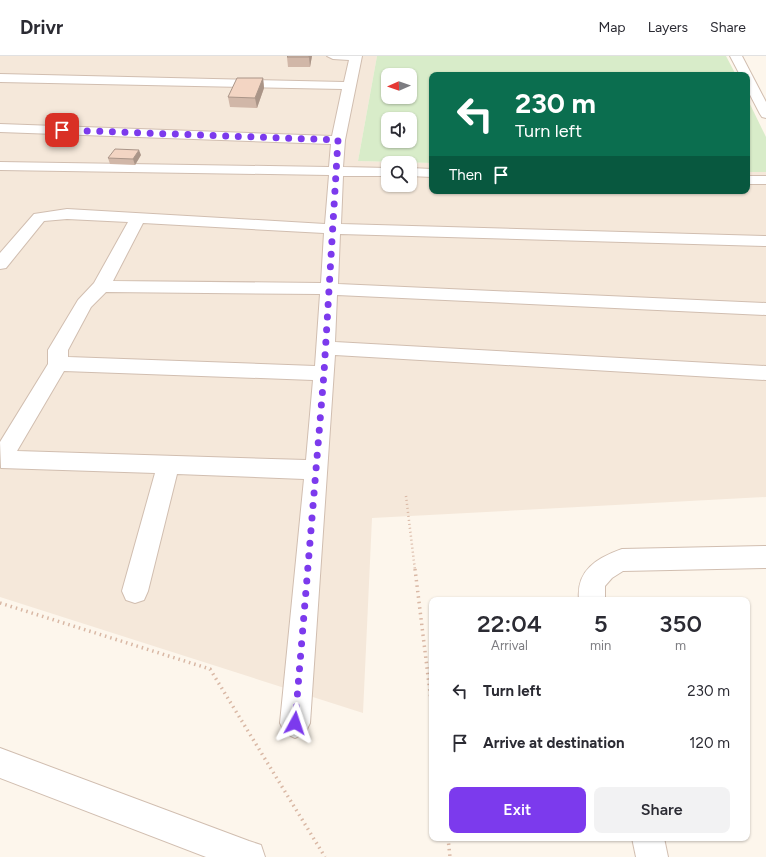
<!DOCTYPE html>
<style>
body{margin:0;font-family:Figtree,sans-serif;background:#f2f2f3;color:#2b2b33;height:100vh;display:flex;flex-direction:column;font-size:15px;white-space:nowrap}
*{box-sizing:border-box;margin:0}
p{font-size:13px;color:#7c7c81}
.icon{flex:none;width:22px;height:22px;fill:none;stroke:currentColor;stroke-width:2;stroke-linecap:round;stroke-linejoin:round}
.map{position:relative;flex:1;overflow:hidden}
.drawer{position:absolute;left:429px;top:541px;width:321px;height:244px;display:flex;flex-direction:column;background:#fff;border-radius:8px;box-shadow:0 1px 3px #0004}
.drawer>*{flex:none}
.top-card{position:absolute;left:429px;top:16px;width:321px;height:122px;border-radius:8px;box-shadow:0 1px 3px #0004;background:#0b6e4f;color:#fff;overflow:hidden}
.needle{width:26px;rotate:268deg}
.tools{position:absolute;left:381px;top:12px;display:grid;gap:8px}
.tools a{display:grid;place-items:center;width:36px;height:36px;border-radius:8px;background:#fff;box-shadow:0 1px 3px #0004;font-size:20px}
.pin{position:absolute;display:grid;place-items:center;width:34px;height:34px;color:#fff;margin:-17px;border-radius:8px;box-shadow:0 2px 6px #0006}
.me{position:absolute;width:44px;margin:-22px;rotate:5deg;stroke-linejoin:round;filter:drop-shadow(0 0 3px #0008)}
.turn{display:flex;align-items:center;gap:14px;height:84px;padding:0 20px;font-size:18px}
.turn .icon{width:52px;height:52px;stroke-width:2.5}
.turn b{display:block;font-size:28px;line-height:34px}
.then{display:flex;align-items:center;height:38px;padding:0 20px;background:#0003;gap:8px;font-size:15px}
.eta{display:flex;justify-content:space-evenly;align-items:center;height:68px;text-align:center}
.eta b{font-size:24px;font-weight:600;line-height:28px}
.cta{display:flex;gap:8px;margin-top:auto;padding:8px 20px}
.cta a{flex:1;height:46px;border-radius:8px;background:#7c3aed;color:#fff;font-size:16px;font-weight:600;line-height:46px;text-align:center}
.cta a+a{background:#f2f2f3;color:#2b2b33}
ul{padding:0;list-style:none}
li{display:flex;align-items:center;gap:12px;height:52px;padding:0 20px}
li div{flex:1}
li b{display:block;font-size:15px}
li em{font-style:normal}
header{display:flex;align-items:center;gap:24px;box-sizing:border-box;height:56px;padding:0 20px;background:#fff;border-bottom:1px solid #e1e1e2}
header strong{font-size:19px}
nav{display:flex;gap:22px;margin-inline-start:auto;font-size:14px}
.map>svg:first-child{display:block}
.residential{fill:#f5e8da;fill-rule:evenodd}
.green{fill:#d8ecc9;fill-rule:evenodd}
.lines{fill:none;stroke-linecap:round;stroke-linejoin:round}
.minor-casing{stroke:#d1beb0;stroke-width:2}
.path-far1{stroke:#d9b8a5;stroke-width:2.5;stroke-dasharray:1 3;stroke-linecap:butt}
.path{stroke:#d9b8a5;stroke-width:3.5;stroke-dasharray:1.5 4;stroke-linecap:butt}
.minor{fill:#fff;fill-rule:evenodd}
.wall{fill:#d1b7a8}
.shaded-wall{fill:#aa9588}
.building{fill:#f3d5c3;stroke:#aa9588}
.route{stroke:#7c3aed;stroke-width:7;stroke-dasharray:0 12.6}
</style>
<header>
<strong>Drivr</strong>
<nav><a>Map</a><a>Layers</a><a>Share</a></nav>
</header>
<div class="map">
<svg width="766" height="801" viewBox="0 0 766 801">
<rect width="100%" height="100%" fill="#fdf6ec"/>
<path class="residential" d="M0,0H377L358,105L432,107V135H747V116H766V441L372,462L363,657L0,541ZM388,107H410V129H388Z"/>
<g class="green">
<path d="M377,0H726L736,19H432V107L358,105ZM388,19H410V41H388ZM388,63H410V85H388Z"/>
<path d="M747,42L766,81V116H747Z"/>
</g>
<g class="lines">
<g class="minor-casing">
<g id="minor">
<path d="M327,0H362L345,84L343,111L388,112V120H343L341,168L766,180V190L340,178L338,228L766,247V259L337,239L335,286L766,310V324L335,299L310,667L305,677L295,682L285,677L280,667L304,423L177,418L148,535L144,544L135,547L126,544L122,535L155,417L1,412L0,386L48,308V294L78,244L94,227L128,166L67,163L44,165L6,212L0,213V197L34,158L67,153L325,168L329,119L0,114V106L329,111L331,88L0,76V68L332,80L342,33L0,26V18L344,26L349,4L333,3ZM143,167L324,177L321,227L113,225ZM106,236L320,238L315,310L68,301V294L91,251ZM64,315L313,324L306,404L17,395Z"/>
<path d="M730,0H742L766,46V62L762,61L760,58L747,33V19H740Z"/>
<path d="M410,112L432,113V121L410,120Z"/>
<rect x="747" y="120" width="19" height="8"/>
<path d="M766,490V512L623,515L612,522L605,530V544H579C576,514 597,502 622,493Z"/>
<path d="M0,692L249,785L261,789L265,801H206L0,722Z"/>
<path d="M632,782H664L668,801H636Z"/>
</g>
</g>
<path class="path-far1" d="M406,440L415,514"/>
<g class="path">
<path d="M415,513L432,653"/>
<path d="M0,547L210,613L325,801"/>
<path d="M448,782L450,801"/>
</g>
<use href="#minor" class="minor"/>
</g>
<g class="wall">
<path d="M312,0L310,11H288L287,1Z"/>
<path d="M263,22L264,32L257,52L230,51L228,41Z"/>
<path d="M141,99L135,109L110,108L108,102Z"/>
</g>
<g class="shaded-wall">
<path d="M309,0H312L310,11L309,1Z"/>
<path d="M263,22L264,32L257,52L255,42Z"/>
<path d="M139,94L141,99L135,109L133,103Z"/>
</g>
<g class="building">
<path d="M288,0H309V1H287Z"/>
<path d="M237,22H263L255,42L228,41Z"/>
<path d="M115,93L139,94L133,103L108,102Z"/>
</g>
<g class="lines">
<path class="route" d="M62,74L338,84L324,317L295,667"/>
</g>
</svg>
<div class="tools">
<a><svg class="needle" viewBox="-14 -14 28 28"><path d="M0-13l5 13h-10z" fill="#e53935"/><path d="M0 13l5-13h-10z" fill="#7c7c81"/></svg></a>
<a><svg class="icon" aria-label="sound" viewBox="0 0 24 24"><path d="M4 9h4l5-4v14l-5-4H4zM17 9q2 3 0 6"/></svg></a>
<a><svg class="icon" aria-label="search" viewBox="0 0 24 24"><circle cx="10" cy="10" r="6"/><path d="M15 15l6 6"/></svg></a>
</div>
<div class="pin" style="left:62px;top:74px;background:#d93025"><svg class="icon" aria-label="arrive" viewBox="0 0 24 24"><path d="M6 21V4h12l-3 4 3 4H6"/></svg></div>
<svg class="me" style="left:295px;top:667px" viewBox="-20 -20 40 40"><path d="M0-17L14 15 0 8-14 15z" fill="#7c3aed" stroke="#fff" stroke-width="4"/></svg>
<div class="top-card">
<div class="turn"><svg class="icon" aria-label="left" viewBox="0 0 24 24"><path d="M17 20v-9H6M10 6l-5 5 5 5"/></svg><div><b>230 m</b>Turn left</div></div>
<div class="then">Then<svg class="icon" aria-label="arrive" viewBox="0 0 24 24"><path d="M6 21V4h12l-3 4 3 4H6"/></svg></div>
</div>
<section class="drawer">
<div class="eta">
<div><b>22:04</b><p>Arrival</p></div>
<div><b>5</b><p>min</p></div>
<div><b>350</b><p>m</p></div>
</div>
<ul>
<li><svg class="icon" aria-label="left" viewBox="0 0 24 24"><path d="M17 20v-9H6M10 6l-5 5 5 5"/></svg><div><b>Turn left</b></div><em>230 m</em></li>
<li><svg class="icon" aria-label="arrive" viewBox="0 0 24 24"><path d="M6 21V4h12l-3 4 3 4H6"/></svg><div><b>Arrive at destination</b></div><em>120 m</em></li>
</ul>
<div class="cta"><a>Exit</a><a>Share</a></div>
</section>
</div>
